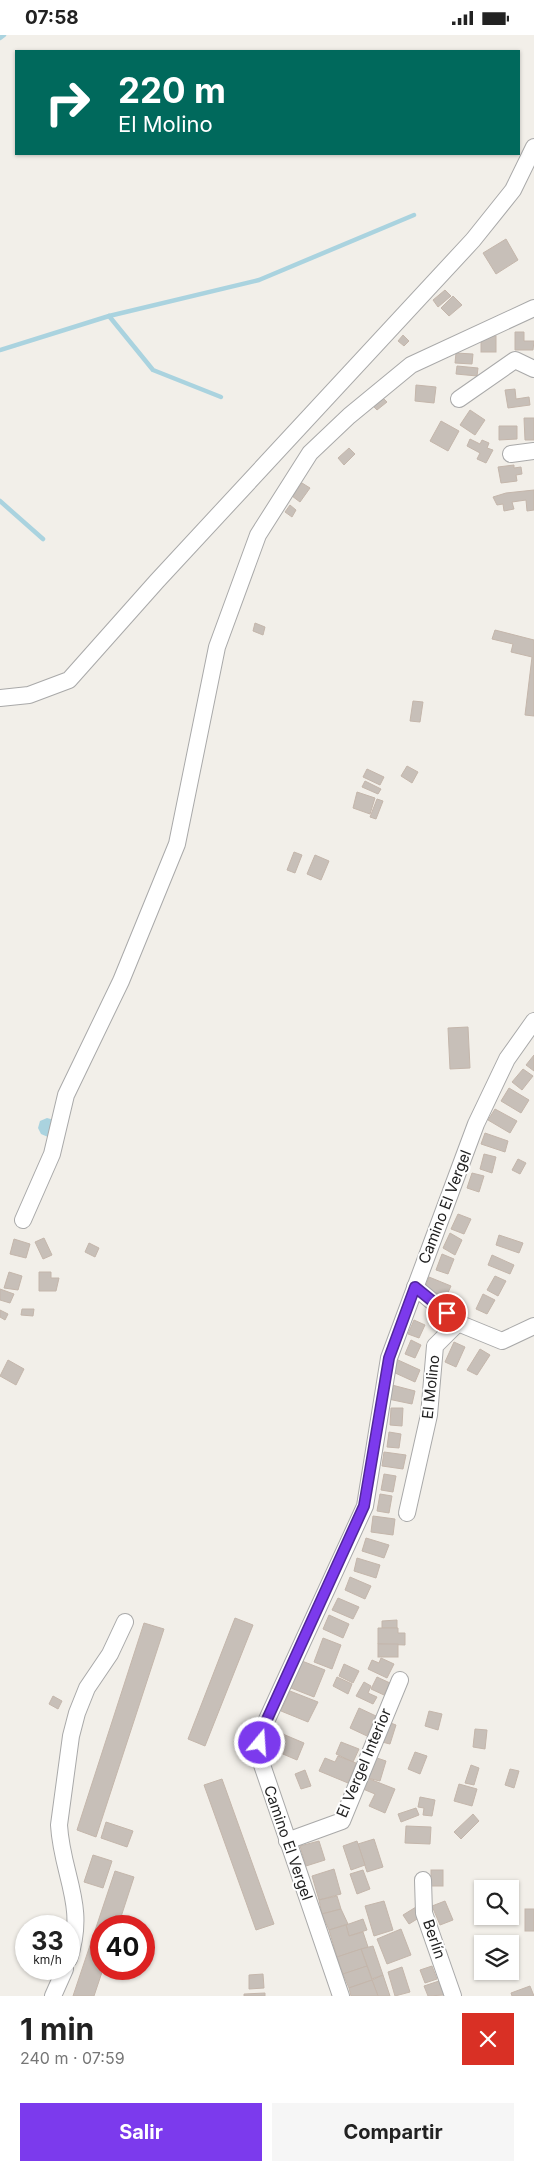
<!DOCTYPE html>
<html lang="es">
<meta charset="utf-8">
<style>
body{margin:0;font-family:Inter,sans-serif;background:#f6f6f6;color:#222;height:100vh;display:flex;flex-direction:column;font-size:19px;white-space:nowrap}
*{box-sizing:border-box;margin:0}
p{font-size:16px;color:#767676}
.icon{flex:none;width:28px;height:28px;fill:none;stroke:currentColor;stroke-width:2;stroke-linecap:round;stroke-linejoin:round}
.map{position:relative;height:1961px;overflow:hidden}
.sheet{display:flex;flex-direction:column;background:#fff;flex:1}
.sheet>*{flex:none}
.banner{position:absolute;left:15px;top:15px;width:505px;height:105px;border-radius:0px;box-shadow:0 1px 4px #0004;background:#00695c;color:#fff;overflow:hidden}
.buttons{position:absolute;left:474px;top:1845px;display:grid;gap:10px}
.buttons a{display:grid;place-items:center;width:45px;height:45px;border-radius:0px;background:#fff;box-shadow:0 1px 4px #0004;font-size:25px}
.speed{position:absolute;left:15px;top:1880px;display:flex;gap:10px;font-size:25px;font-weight:700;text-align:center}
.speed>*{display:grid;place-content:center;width:65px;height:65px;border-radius:50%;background:#fff;box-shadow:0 1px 4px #0004;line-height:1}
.speed small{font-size:12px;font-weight:400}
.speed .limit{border:8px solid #d22;background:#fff;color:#111}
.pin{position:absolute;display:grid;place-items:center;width:42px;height:42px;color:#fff;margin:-21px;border:2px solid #fff;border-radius:50%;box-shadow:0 1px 5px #0007}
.me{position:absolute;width:55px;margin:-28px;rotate:18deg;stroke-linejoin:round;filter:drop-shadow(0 0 4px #0008)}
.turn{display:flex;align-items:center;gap:18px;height:105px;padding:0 20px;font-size:22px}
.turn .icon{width:65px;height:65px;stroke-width:2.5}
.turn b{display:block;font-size:35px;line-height:42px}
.round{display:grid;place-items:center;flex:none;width:52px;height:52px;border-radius:0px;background:#f6f6f6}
.overview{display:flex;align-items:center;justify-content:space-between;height:85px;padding:0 20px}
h1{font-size:30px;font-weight:700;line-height:38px}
.button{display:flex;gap:10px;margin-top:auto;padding:10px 20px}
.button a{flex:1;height:58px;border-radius:0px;background:#7c3aed;color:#fff;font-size:20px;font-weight:700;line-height:58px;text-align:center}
.button a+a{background:#f6f6f6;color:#222}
.status{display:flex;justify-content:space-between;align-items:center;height:35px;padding:0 25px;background:#fff;direction:ltr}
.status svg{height:14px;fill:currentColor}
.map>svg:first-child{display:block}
.water{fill:#aad3df}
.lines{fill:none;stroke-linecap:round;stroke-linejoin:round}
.stream{stroke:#aad3df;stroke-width:4.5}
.building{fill:#c7bfb8;stroke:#c4b6ab}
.minor-casing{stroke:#a9a9a9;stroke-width:18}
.minor{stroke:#fff;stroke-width:16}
.route-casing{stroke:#51269a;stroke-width:12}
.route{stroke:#7c3aed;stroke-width:9}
.labels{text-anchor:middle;stroke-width:4;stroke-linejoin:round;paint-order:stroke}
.street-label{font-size:15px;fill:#222;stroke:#fff}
</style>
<div class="status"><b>07:58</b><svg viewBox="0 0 49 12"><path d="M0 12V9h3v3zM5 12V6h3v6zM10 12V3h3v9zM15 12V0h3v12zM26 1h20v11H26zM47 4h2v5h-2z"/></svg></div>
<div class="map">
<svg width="534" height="1961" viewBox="0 0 534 1961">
<rect width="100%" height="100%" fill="#f2efe9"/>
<path class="water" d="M47,1083L54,1085L48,1102L41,1099L38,1093L40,1086Z"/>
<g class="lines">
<g class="stream">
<path d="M0,3L4,0"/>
<path d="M109,281L153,335L221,362"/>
<path d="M0,315L109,281L259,245L414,180"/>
<path d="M0,466L43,504"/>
</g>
</g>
<g class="building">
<path d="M506,204L518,225L496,239L483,218Z"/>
<path d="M445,255L451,261L438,272L433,265Z"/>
<path d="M453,261L462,270L449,281L441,273Z"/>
<path d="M515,297H524V306H534L533,315H515Z"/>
<path d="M403,300L409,306L404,311L398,306Z"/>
<rect x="481" y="301" width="15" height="16"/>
<path d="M456,318L473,319L472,329L455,328Z"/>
<path d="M457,331L478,333L477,341L456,339Z"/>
<path d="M416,350L436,352L434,368L415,366Z"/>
<path d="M515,354L516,364L529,362L530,370L508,373L505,355Z"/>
<path d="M380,360L387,367L377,375L371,369Z"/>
<path d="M470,375L485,385L475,400L460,390Z"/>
<path d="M524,383H534V405H525Z"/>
<path d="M441,386L459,396L448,416L430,406Z"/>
<path d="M499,391H517V404L499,405Z"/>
<path d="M470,404L480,409L482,405L489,408L487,413L493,415L486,428L477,424L480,418L467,411Z"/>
<path d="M349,413L355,419L344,430L338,423Z"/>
<path d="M514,430V433L521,432L522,439L516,440L517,446L501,448L498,432Z"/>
<path d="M302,448L310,453L300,467L292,461Z"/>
<path d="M534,455V475L527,476L526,465L512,467L514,474L504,476L503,469L497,470L493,462L506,458Z"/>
<path d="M290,470L296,475L292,482L285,477Z"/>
<path d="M255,588L265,592L263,600L253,596Z"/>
<path d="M495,595L534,605V681L525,680L532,622L511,617L513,609L492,604Z"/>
<path d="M413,666L423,667L420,687L410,686Z"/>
<path d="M407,731L418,737L412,748L401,741Z"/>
<path d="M367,734L384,742L380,750L363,742Z"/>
<path d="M365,746L381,754L378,759L362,752Z"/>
<path d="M357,757L375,763L370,779L353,773Z"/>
<path d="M377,764L383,766L376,784L370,782Z"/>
<path d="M294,817L302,820L295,838L287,835Z"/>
<path d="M315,820L329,826L321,845L307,839Z"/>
<path d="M468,992L470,1033L450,1034L448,993Z"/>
<path d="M534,1020V1036L526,1030Z"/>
<path d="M523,1034L533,1041L522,1055L512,1047Z"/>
<path d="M509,1053L529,1065L521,1078L501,1066Z"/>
<path d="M495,1074L517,1086L510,1098L488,1085Z"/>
<path d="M485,1098L508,1106L505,1117L481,1109Z"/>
<path d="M484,1119L496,1122L492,1138L480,1134Z"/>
<path d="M518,1124L526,1128L520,1139L512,1135Z"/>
<path d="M472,1138L484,1141L479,1157L467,1153Z"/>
<path d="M458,1179L471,1184L464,1199L451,1194Z"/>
<path d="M450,1198L462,1205L455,1220L443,1213Z"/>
<path d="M499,1200L523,1208L519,1218L496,1210Z"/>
<path d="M44,1203L52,1220L43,1224L35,1207Z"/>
<path d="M14,1204L30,1209L26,1223L10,1219Z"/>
<path d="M89,1208L99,1213L95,1222L85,1217Z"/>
<path d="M442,1219L454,1224L448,1239L436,1235Z"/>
<path d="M492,1220L514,1230L510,1239L488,1230Z"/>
<path d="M9,1237L22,1241L18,1255L4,1253Z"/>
<path d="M39,1237H51V1243H59L56,1256H39Z"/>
<path d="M495,1241L506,1246L498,1261L487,1255Z"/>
<path d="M429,1242L451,1251L446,1262L425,1253Z"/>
<path d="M0,1254L14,1259L10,1268L0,1265Z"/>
<path d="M483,1259L495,1265L487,1279L476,1274Z"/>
<path d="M22,1274H34L33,1281L21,1280Z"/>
<path d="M0,1275L8,1279L5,1285L0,1282Z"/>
<path d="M414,1285L425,1290L419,1303L408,1299Z"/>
<path d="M411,1305L421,1310L415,1323L405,1319Z"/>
<path d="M454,1307L465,1312L456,1332L445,1327Z"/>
<path d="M480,1314L490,1320L477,1340L467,1335Z"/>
<path d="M8,1325L24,1334L16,1350L0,1341Z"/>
<path d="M398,1325L420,1335L415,1347L393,1337Z"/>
<path d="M392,1350L415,1356L412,1369L388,1364Z"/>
<path d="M391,1373H403L402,1391L390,1390Z"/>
<path d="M389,1397L401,1399L399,1413L387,1412Z"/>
<path d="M384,1417L406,1420L403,1434L382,1431Z"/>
<path d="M384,1439L396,1441L393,1457L381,1455Z"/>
<path d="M380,1459L392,1461L389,1478L377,1476Z"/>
<path d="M373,1481L395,1484L393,1500L371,1497Z"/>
<path d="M366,1503L389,1510L384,1523L362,1516Z"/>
<path d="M357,1523L380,1530L376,1543L354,1536Z"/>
<path d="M350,1542L371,1551L365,1564L345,1555Z"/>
<path d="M338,1563L359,1572L353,1584L332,1575Z"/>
<path d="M329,1580L349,1589L343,1603L323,1594Z"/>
<path d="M235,1583L253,1590L205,1711L188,1704Z"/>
<path d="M397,1585V1593H382V1586Z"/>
<path d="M144,1588L164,1594L96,1802L77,1795Z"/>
<path d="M378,1593H398V1598H405V1610L378,1609Z"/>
<path d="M323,1603L341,1610L332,1634L314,1627Z"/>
<rect x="378" y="1609" width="20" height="13"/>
<path d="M381,1623L394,1629L387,1643L368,1634L372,1625L379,1628Z"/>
<path d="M302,1626L325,1635L314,1662L291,1653Z"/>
<path d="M344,1629L359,1636L353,1648L339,1641Z"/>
<path d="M337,1642L352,1649L348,1659L333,1651Z"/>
<path d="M377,1642L390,1648L384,1660L371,1654Z"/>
<path d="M364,1647L371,1651L368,1658L377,1662L373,1669L356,1661Z"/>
<path d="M290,1656L318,1667L308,1687L281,1676Z"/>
<path d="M53,1661L62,1666L58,1674L49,1669Z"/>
<path d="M359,1673L376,1681L367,1701L350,1693Z"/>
<path d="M429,1676L442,1679L438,1695L425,1691Z"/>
<path d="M388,1687L396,1690L390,1709L382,1707Z"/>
<path d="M475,1694L487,1695L485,1714L473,1712Z"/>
<path d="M278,1697L304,1708L297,1725L271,1714Z"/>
<path d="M341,1707L359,1714L353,1727L336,1719Z"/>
<path d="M415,1717L427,1721L420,1739L408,1734Z"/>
<path d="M338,1721L356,1728L348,1748L319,1736L325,1723L335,1727Z"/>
<path d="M374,1722L386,1726L380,1746L367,1743Z"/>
<path d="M471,1730L479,1733L474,1750L465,1748Z"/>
<path d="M510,1734L519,1736L514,1753L505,1750Z"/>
<path d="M305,1735L311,1751L301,1754L295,1739Z"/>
<path d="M367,1743L395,1754L385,1778L369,1771L375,1759L363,1754Z"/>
<path d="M222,1744L274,1889L256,1895L204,1750Z"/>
<path d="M459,1749L477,1754L472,1771L454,1766Z"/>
<path d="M420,1762L435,1765L432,1781L423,1780L424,1773L418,1772Z"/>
<path d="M416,1773L419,1780L401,1787L398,1779Z"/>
<path d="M473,1779L479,1786L461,1804L454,1797Z"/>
<path d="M106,1787L133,1796L127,1812L101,1803Z"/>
<path d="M406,1791L431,1792L430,1809L405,1808Z"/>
<path d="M374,1804L383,1832L367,1837L358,1809Z"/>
<path d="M319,1806L325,1825L306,1831L300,1811Z"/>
<path d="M357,1806L365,1830L351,1835L343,1811Z"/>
<path d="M93,1820L112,1826L103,1853L84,1847Z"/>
<path d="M334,1834L341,1859L319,1865L312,1841Z"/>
<path d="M363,1835L370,1854L357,1859L350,1839Z"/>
<rect x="431" y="1835" width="12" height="16"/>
<path d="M115,1836L134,1842L118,1891H101V1934H103L94,1961H73Z"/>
<path d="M337,1861L341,1874L322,1879L319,1865Z"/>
<path d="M384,1866L393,1895L374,1901L365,1871Z"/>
<path d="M445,1866L453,1885L440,1890L432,1871Z"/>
<path d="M416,1872L422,1881L409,1889L403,1880Z"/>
<path d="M341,1874L348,1889L329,1895L322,1879Z"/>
<rect x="525" y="1874" width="9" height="22"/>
<path d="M363,1884L367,1895L349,1901L346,1890Z"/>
<path d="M346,1890L349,1901L363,1897L368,1912L337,1922L329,1895Z"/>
<path d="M401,1894L411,1920L387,1929L377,1904Z"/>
<path d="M373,1911L383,1940L372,1944L361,1914Z"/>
<path d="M361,1914L367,1931L343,1939L337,1922Z"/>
<path d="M367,1931L372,1945L349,1953L343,1939Z"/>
<path d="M432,1931L437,1944L425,1948L420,1935Z"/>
<path d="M402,1932L410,1957L395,1961L388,1937Z"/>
<path d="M263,1939L264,1953L249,1954V1940Z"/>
<path d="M383,1940L390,1961H378L372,1945Z"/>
<path d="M372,1945L378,1961H351L349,1953Z"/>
<path d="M439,1946L444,1960L428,1961L424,1951Z"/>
<path d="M530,1951L534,1961H512L511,1958Z"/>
<path d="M265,1958V1961H244V1959Z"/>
</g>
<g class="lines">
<g class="minor-casing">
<g id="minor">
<path d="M459,364L515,325L534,334"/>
<path d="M511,419L534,416"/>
<path d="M0,663L29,660L69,645L157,546L473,205L513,155L534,112"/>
<path d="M23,1185L52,1119L66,1060L121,946L177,809L217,612L258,500L310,418L349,381L411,330L534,273"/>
<path d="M458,1288L502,1306L534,1291"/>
<path d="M407,1478L429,1380L435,1311L458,1288L415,1252"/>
<path d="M287,1806L342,1786L400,1645"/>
<path d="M423,1845L424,1878L453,1961"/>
<path d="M69,1924C87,1870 62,1841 59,1790L71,1701L77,1678L87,1653L110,1619L125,1587"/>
<path d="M53,1961L65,1934"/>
<path d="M341,1961L260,1724V1708L264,1691L365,1471L389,1323L476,1089L507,1024L534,986"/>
</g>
</g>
<use href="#minor" class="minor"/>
</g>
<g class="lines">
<g class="route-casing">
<path id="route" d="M260,1708L264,1691L364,1471L389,1323L415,1252L447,1278"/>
</g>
<use href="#route" class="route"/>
</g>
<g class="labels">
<g class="street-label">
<text transform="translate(445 1172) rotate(-69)" y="5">Camino El Vergel</text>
<text transform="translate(431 1352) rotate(-84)" y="5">El Molino</text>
<text transform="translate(364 1728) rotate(-67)" y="5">El Vergel Interior</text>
<text transform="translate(288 1808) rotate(71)" y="5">Camino El Vergel</text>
<text transform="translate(434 1904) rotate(71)" y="5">Berlín</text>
</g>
</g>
</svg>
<div class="buttons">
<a><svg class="icon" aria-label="search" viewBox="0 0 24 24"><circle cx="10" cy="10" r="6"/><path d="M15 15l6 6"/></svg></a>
<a><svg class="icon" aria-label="layers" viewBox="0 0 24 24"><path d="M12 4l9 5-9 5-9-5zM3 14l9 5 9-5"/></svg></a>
</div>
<div class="speed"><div>33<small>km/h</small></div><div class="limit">40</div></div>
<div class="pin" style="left:447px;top:1278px;background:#d93025"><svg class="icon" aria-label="arrive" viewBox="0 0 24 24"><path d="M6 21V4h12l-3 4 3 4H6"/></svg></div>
<svg class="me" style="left:260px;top:1708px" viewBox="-20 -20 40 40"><circle r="17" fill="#7c3aed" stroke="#fff" stroke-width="3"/><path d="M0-11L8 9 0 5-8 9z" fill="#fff"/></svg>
<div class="banner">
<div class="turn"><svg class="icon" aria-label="right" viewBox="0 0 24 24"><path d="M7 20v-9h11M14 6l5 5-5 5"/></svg><div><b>220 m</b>El Molino</div></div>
</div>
</div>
<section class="sheet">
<div class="overview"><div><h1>1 min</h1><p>240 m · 07:59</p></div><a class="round" style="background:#d93025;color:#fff"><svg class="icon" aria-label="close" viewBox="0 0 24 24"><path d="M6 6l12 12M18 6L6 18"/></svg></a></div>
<div class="button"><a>Salir</a><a>Compartir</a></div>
</section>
